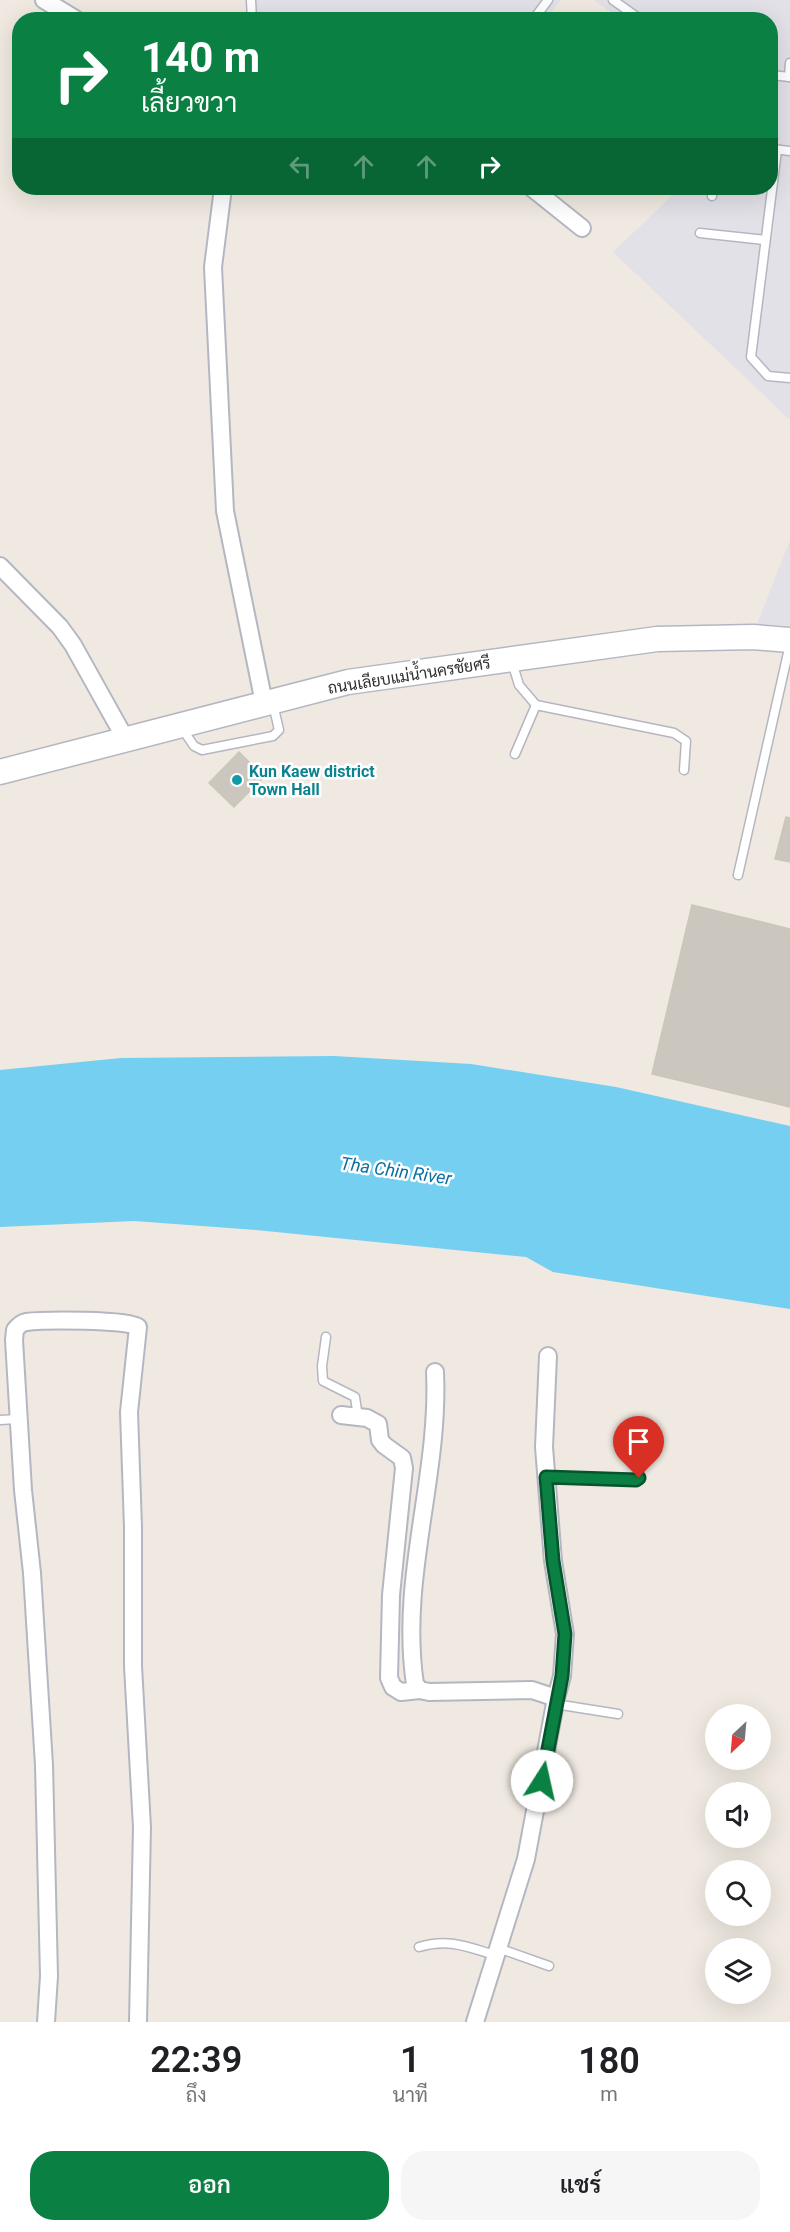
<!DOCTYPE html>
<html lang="th">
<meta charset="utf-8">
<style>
body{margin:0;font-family:Roboto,Sarabun,sans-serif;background:#f6f6f6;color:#202124;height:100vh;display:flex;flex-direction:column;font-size:22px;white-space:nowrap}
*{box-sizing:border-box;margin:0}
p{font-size:20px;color:#757577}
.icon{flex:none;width:33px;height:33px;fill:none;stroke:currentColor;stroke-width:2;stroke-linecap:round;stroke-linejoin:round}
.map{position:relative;height:2022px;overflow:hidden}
.drawer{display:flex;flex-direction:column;background:#fff;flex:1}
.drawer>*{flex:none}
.top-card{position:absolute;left:12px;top:12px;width:766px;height:183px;border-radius:24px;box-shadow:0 6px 24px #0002;background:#0b8043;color:#fff;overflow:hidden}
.needle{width:39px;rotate:206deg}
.buttons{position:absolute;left:705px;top:1704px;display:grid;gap:12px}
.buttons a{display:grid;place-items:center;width:66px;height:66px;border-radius:50%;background:#fff;box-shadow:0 6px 24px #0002;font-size:30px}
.pin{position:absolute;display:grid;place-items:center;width:51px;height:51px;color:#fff;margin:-62px -26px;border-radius:50% 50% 50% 0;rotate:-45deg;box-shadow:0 0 6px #0007}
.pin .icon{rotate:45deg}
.me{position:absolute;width:66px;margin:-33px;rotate:10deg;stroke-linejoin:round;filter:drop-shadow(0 0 4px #0008)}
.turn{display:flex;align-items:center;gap:21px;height:126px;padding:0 30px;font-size:27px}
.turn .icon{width:78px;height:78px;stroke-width:2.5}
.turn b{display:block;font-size:42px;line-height:51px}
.lanes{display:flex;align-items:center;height:57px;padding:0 30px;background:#0003;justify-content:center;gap:30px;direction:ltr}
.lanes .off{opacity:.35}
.eta{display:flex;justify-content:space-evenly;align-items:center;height:102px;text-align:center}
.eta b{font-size:36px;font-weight:600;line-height:42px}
.cta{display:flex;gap:12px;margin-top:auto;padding:12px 30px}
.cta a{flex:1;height:69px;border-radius:24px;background:#0b8043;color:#fff;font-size:24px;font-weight:600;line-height:69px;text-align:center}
.cta a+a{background:#f6f6f6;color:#202124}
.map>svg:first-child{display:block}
.industrial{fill:#e3e1e8}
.water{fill:#75cff0}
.building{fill:#cbc7bf;stroke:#cbc5ba;stroke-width:1.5}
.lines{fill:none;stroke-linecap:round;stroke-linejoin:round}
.service-casing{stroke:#b4b7c1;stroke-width:11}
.minor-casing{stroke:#b4b7c1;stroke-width:20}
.secondary-casing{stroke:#b4b7c1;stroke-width:27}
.service{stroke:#fff;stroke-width:8}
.minor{stroke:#fff;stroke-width:16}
.secondary{stroke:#fff;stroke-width:24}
.route-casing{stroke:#07532c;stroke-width:15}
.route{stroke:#0b8043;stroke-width:10}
.culture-dot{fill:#0f9aa8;stroke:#fff;stroke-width:2}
.labels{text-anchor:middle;stroke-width:5;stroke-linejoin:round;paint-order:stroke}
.street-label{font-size:16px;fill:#2e2e2e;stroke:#fff}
.culture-label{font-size:16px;font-weight:bold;fill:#0d838f;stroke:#fff;text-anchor:start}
.water-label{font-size:18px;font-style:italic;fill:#0d6fa3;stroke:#fff}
</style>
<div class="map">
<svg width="790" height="2022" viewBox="0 0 790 2022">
<rect width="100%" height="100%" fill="#efe9e1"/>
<g class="industrial">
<path d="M246,0H561L545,20L246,19Z"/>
<path d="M594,0H790V420L613,252L680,188H771V20L620,19Z"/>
<path d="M790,540V626L757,624Z"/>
</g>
<path class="water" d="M334,1056L471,1064L616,1087L790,1126V1309L553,1272L526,1257L256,1230L134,1221L0,1227V1070L121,1058Z"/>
<g class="building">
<path d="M239,752L264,777L234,807L209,783Z"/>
<path d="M786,817L790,818V862L775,859Z"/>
<path d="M692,905L790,929V1107L652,1074Z"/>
</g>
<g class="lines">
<g class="service-casing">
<g id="service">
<path d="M251,0L252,20"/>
<path d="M613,0L641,20"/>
<path d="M533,20L548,0"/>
<path d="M771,75L790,77"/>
<path d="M789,77L790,63"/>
<path d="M773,149L790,151"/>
<path d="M777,150L751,357L768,376L790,378"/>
<path d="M712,196L713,188"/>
<path d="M700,233L765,240"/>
<path d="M512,662L519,685L536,705"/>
<path d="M181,727L194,746L202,750L273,736L279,730L273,704"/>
<path d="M515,754L536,705L674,733L686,741L684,770"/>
<path d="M738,875L790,644"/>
<path d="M326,1337L322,1366L323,1381L355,1397L358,1417"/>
<path d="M0,1420L18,1419"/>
<path d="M546,1477L636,1480L639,1478L640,1465"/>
<path d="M555,1704L618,1714"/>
<path d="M419,1947C449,1938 467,1947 495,1955"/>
<path d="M498,1948L549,1966"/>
</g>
</g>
<g class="minor-casing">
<g id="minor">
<path d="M44,0L77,20"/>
<path d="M223,188L213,267L225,511L264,703"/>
<path d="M532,188L582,228"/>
<path d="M0,566L60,627L73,645L126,740"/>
<path d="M548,1356L544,1447L553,1561L565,1634L562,1676L556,1698"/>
<path d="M435,1372C440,1476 399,1579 415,1684L420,1690L429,1692L532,1690L556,1698L526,1859L475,2022"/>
<path d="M341,1415L367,1418L378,1424L380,1440L384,1445L402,1458L404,1468L391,1595L389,1678L393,1687L401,1692L420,1690"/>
<path d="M46,2022L49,1976L44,1765L32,1573L23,1490L14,1340L15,1330C18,1326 21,1323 26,1322C42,1320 128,1319 138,1327L129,1412L133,1527V1666L142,1827L138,2022"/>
</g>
</g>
<g class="secondary-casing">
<path id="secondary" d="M0,772L348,682L657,639L753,637L790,640"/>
</g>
<use href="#service" class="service"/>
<use href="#minor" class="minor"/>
<use href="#secondary" class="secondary"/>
</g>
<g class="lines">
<g class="route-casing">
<path id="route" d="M542,1781L562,1676L565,1634L553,1561L546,1477L636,1480L639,1478"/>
</g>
<use href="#route" class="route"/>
</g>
<circle class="culture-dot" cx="237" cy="780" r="6"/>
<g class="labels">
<g class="street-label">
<text transform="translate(409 675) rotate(-9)" y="6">ถนนเลียบแม่น้ำนครชัยศรี</text>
</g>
<g class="culture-label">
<text x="249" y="777">Kun Kaew district<tspan x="249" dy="18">Town Hall</tspan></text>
</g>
<g class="water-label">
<text transform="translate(396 1171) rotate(8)" y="6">Tha Chin River</text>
</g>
</g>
</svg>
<div class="buttons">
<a><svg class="needle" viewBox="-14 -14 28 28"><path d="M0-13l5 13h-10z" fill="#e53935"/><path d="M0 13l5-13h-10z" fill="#757577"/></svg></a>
<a><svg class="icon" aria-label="sound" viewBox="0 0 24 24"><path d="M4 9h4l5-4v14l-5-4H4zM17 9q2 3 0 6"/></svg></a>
<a><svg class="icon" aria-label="search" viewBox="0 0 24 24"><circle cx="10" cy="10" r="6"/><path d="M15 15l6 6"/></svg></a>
<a><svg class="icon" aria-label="layers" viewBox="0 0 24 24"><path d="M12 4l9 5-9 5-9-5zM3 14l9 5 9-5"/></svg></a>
</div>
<div class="pin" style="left:639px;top:1478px;background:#d93025"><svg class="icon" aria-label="arrive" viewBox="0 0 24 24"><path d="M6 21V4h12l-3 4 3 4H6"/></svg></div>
<svg class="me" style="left:542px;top:1781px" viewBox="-20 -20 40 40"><circle r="19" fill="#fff"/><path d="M0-13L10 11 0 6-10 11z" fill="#0b8043"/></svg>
<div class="top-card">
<div class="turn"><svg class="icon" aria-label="right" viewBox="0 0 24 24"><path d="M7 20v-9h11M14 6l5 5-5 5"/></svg><div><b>140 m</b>เลี้ยวขวา</div></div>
<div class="lanes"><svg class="icon off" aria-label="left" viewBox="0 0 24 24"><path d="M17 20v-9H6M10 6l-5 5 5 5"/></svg><svg class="icon off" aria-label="ahead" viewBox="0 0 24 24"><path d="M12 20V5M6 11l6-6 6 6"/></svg><svg class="icon off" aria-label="ahead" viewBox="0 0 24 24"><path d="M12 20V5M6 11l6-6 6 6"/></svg><svg class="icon" aria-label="right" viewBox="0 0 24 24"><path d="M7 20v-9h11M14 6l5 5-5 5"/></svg></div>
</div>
</div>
<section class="drawer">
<div class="eta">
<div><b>22:39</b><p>ถึง</p></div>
<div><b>1</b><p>นาที</p></div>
<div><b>180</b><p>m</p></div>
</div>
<div class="cta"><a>ออก</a><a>แชร์</a></div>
</section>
